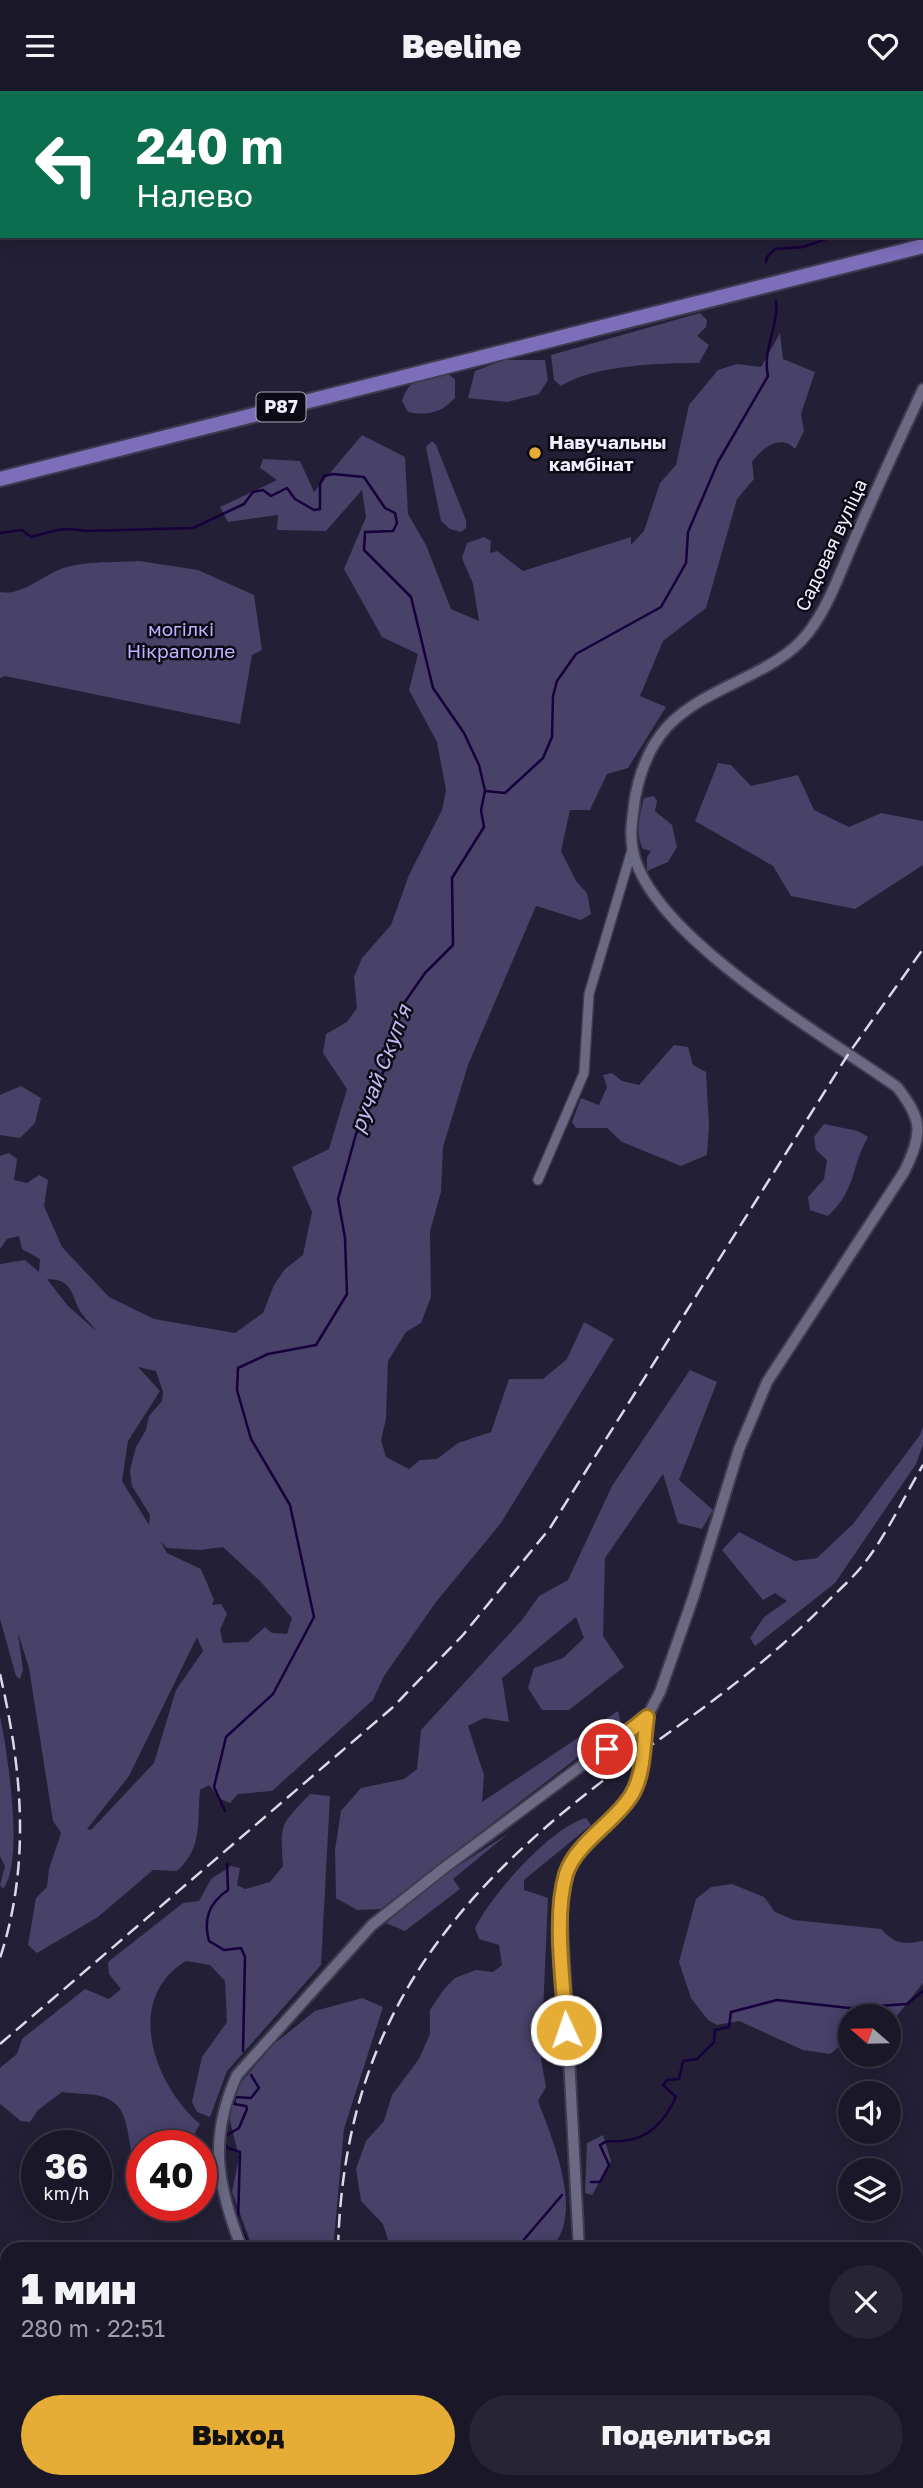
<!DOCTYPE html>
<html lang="ru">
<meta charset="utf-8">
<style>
body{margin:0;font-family:"Golos Text",sans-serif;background:#272434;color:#f1f3f6;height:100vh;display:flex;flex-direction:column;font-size:26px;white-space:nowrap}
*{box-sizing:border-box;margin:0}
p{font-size:23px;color:#9f9fa8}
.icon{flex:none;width:38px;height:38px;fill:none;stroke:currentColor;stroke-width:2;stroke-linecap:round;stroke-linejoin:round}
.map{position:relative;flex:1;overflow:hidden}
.side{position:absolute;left:0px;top:2151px;width:924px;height:247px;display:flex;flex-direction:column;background:#1a1728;border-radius:21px 21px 0 0;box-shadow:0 4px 18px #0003,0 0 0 2px #383645}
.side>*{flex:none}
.banner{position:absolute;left:0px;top:0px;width:924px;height:147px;box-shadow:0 4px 18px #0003,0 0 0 2px #383645;background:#0b6e4f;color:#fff;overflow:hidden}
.needle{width:46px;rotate:290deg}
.buttons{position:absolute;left:838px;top:1913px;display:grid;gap:14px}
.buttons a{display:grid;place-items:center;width:63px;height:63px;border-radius:50%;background:#1a1728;box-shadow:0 4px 18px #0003,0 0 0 2px #383645;font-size:35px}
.speed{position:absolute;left:21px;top:2039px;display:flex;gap:14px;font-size:35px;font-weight:700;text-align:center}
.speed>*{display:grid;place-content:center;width:91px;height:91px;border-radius:50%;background:#1a1728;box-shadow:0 4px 18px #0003,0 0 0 2px #383645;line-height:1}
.speed small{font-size:18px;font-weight:400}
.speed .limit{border:10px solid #d22;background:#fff;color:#111}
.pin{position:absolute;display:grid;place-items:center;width:60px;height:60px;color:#fff;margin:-30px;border:4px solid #fff;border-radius:50%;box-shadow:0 2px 7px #0007}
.me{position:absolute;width:77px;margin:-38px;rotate:357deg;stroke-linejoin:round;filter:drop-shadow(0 0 5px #0008)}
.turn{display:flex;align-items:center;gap:24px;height:147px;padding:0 21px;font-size:32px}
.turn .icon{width:91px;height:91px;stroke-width:2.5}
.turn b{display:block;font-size:49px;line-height:60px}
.round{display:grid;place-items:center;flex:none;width:74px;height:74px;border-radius:37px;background:#272434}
.head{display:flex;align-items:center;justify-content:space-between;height:119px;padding:0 21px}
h1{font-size:42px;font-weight:800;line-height:52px}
.button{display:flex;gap:14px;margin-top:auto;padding:14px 21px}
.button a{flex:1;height:80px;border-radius:42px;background:#e6ad36;color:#111;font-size:28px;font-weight:800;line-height:80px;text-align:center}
.button a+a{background:#272434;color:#f1f3f6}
header{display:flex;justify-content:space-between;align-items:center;height:91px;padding:0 21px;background:#1a1728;font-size:32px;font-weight:800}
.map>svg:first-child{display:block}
.green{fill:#484168;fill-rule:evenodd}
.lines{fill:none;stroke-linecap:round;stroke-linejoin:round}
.stream{stroke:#17013d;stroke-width:2.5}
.minor-casing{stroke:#3f3b4e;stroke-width:12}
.tertiary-casing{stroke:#3f3b4e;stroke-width:14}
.primary-casing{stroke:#3f3b4e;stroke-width:18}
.minor{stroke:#6c6985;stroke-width:9}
.tertiary{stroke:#6c6985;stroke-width:10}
.primary{stroke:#7d6eba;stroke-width:14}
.rail{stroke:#dbd9e9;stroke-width:2.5;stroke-dasharray:14 7;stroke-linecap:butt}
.route-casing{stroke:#967023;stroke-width:18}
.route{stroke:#e6ad36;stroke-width:12}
.poi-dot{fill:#e6ad36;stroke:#0c0a15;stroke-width:2.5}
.labels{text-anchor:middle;stroke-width:5;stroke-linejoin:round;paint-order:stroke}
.shield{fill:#0c0a15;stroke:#acaab8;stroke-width:2}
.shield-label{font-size:18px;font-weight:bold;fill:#f0eefe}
.poi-label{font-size:19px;font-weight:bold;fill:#f0eefe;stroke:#0c0a15;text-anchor:start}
.street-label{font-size:19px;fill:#f0eefe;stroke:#0c0a15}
.park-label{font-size:19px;fill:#bfb3ff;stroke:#0c0a15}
.water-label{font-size:21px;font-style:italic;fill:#c1b9f1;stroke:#0c0a15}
</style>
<header><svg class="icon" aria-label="menu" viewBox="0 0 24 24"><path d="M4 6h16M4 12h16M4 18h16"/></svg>Beeline<svg class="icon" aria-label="heart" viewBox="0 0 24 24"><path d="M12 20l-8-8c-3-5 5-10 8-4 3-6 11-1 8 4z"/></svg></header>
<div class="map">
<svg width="923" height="2397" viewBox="0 0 923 2397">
<rect width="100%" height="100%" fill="#231f36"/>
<g class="green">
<path d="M700,222L707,229L706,236L697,245L709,254L699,272C660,272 594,274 561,295L554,289L551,264Z"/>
<path d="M780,242L783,268L815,281L801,323L804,340L795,358C780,342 761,358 752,371L754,388L737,408L706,517L663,550L640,605L666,616L628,677L607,683L590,719H570L561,760L576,790L587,802L591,823L581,829L536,815L468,974L443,1056L441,1101L430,1140L431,1206L421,1232L406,1241L388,1270L386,1328L381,1349L386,1366L409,1378L420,1369L437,1368L458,1352L491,1341L509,1288H543L567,1268L584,1231L614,1248L501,1432L436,1511L384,1585L373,1609L272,1700L238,1703L230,1712L220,1708L209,1694L200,1699C197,1731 203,1757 177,1780L153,1779L98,1826L37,1862L28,1854L36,1807L47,1796L49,1778L61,1742L53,1730L29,1577L18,1542L23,1579L20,1588L16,1585L0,1528V1173L25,1169L39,1181L40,1168L22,1158L19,1145L7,1148L0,1158V1065L9,1062L17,1068L14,1089L27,1092L39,1084L48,1089L44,1115L62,1156L109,1206L154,1228L235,1242L263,1222L274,1194L285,1178L303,1164L312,1121L292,1076L329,1058L347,998L323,962L326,943L347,931L357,917L354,886L362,867L391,834L409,784L442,719L446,699L437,651L409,599L418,563L382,546L344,478L366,426L362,399L326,440L277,439L278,424L228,431L220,416L277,389L260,377L263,368L300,370L314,401L362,344L405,366L408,423L426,454L451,518L479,530L473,493L462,467L467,452L484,446L491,450L490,462L497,460L523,480L631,446V454L644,440L660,392L676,374L689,314L718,279L737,273L761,276ZM47,1188C69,1188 71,1199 78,1216C82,1225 91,1232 96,1240L68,1215ZM138,1276L156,1280L163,1301L162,1310L149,1325L146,1339L136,1356L130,1379L132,1395L150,1424L149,1434L122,1390L128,1350L160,1300ZM160,1450L167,1457L200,1459L223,1456L261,1491L292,1527L287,1543L272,1542L265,1536L248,1551L223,1552L220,1539L227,1523L221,1513L212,1514L214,1509L201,1478L167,1462ZM197,1546L203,1560L176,1599L154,1672L91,1739L87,1738L129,1685Z"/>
<path d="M504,269H545L548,289L539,303L507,311L468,307L475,280Z"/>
<path d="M446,282L455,288V307C441,322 428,325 408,321L402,310C409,286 424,287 446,282Z"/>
<path d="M432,350L436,354L466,429V437L461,441L450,438L441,430L426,356Z"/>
<path d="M139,470L198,479L254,504L262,559L252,564L240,633L5,585L0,587V501C19,505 39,488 56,480C80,469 113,472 139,470Z"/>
<path d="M718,672L731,674L751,695L798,684L814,719L849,736L881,722L923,730V774L855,818L791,805L773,775L695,730Z"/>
<path d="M654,705L657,710L655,720L672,734L677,756L668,771L647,780V766L651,760L643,758C635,742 640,723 644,707Z"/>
<path d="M674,954L688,956L693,974L706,981L709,1034L707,1064L681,1075L622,1051L607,1037H576L572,1031L581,1007L599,1014L607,996L603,984L612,982L622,990L639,994Z"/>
<path d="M21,995L41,1007L35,1032L20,1047L0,1044V1004Z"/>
<path d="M824,1033L858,1040L868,1046C850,1078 857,1098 828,1125L810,1119L808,1106L824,1088L827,1069L816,1059L814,1046Z"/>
<path d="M690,1279L717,1291L679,1389L713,1419L702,1438L678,1432L663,1383L605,1467L603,1545L624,1576L569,1619H542L528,1597L534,1577L563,1567L584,1547L576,1526L502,1587L509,1631L484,1627L468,1635L484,1684L482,1711L618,1620L621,1633L381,1818L357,1819L336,1807L335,1759L341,1720L361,1697L404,1688L417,1678L421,1639L522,1529L539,1505L568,1489L612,1395Z"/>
<path d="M923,1336V1354L916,1373L835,1492L755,1555L750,1547L764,1526L787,1510L775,1502L763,1509L722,1459L739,1441L795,1470L817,1467L853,1433L920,1344Z"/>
<path d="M0,1625C7,1659 25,1771 3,1798L0,1794L5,1775L0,1765Z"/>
<path d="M310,1703L330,1705L321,1874L227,1980L210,2026L197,2021L192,2011L202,1966L227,1931L225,1890L210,1874L186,1870C123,1908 154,1994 200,2033L194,2044H184L163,2054H142V2078H137C124,2053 135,2013 100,2005C88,2002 74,2003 62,2001L38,2019L30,2031L21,2030L0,2013V1977L17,1963L22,1948L85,1898L109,1908L121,1898L109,1883L108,1871L183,1812L199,1810L211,1788L231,1775L240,1777L237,1794L245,1798L270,1791L283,1775C280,1733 280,1734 310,1703Z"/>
<path d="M586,1727L591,1734L524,1789V1799L548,1807L541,1968L546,1996L538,2010C552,2048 586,2124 550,2158H391L383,2133L361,2110L356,2078L366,2050L384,2030L392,2004L419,1968L430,1943V1919L444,1898L455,1887L476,1879L493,1881L502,1874L499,1854L479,1848L475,1837C491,1804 551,1736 586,1727Z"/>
<path d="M509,1742L453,1788L460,1798L405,1840L386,1832L438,1788Z"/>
<path d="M732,1793L764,1806L775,1821L794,1829L881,1838C895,1853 903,1854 923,1850V1892L892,1931H889V1925H850V1947L830,1963L803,1959L739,1930L717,1934L708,1929L691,1907L679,1871L696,1808L711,1796Z"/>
<path d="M362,1907L383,1916L344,2038L333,2158H253L232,2101L239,2066L230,2030L231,2003L274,1953L315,1920Z"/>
<path d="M603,2044L611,2070L592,2104L585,2102L587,2052Z"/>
<path d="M7,2179V2390L129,2391L138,2397H0V2183Z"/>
<path d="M923,2213V2397H404L402,2391L917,2390V2214Z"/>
<path d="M255,2391H304L306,2397H250Z"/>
</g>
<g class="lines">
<g class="stream">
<path d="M922,125H923"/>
<path d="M766,171L767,166L775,158L803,156L835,145"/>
<path d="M0,442L22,439L31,446C51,441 64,435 85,440L193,437L244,413L253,401L263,399L271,405L287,397L295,408L314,419L320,418V393L324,385L333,383L364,386L385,417L395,422L397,432L393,440L365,441L364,459L411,506L433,597L464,642L479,674L485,700L481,719L484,736L452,787L453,854L425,882L400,918L385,977L356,1043L338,1108L345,1147L347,1203L316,1254L268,1263L238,1277L237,1299L251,1348L290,1414L314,1526L273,1603L226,1646L214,1696L225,1720"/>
<path d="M486,700L505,702L543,667L552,646L553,605L557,590L576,563L661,516L686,472L688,441L718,371L768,285C762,258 779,235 776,210"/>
<path d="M227,1773L228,1799C209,1812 203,1828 209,1850L224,1859L241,1857L245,1866L243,1960"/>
<path d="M225,2045L239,2037L247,2018L246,2015L234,2013L235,2006L251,2007L259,1997L251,1984"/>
<path d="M223,2051L228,2057L240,2061L238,2131L251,2158"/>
<path d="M591,2091H600L609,2074L600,2054C608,2048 613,2051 622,2050C650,2048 665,2029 676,2006L663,1994L667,1989L679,1988L683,1970L697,1968L714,1951L715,1939L729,1936L731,1921L777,1909L849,1917L907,1913L923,1900"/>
<path d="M516,2158L562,2104"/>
<path d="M917,2242L923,2243"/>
<path d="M42,2397H73"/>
<path d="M255,2397L263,2390"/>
</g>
<g class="minor-casing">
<path id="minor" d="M538,1089L584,982L589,903L632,759"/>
</g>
<g class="tertiary-casing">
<g id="tertiary">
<path d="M242,2158C217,2094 208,2048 237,1984L372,1834L444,1777L647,1626"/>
<path d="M579,2158L561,1811L567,1781L577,1763L616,1726L633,1702L641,1682L647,1626L660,1601L694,1504L739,1358L767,1291L904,1081C923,1042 923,1029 897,996C827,946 650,845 633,760C629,743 633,724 635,707C640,680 649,656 667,636C706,594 775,585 808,542C829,515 841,479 855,447C877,397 900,347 923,298"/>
<path d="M326,2390L328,2397"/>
<path d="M525,2390L526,2397"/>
</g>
</g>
<g class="primary-casing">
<path id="primary" d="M0,388L923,155"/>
</g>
<use href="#minor" class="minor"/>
<use href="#tertiary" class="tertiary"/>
<use href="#primary" class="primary"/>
<g class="rail">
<path d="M0,1583C22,1678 31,1773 0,1867"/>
<path d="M0,1953L392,1617L463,1544L550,1437L849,962L923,858"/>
<path d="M338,2158C344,1919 465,1787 650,1655C714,1610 775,1565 830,1508C842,1496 856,1484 866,1470C888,1441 904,1406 923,1374"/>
<path d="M379,2390L381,2397"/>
</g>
</g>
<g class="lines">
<g class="route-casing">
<path id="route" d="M566,1939C564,1893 553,1828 566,1783C576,1752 614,1732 631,1705C645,1683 643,1651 647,1626L607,1658"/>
</g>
<use href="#route" class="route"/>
</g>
<circle class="poi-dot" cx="535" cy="362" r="7"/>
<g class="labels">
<rect class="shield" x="256.5" y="301.5" width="49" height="29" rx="5"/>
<g class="shield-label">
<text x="281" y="322">Р87</text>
</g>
<g class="poi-label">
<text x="549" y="358">Навучальны<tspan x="549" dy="22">камбінат</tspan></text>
</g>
<g class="street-label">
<text transform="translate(831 454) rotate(-65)" y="7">Садовая вуліца</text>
</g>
<g class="park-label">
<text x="181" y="545">могілкі<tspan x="181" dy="22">Нікраполле</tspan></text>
</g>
<g class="water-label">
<text transform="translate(381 978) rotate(-69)" y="7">ручай Скупʼя</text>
</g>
</g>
</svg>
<div class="buttons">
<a><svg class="needle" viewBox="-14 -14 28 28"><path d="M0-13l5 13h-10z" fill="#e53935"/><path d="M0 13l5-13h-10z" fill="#9f9fa8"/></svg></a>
<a><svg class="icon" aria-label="sound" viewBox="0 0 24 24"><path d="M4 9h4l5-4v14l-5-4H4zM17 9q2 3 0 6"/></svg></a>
<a><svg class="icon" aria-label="layers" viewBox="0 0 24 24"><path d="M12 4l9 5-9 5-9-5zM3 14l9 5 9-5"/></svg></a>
</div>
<div class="speed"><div>36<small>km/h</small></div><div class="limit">40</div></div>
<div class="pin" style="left:607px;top:1658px;background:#d93025"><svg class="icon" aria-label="arrive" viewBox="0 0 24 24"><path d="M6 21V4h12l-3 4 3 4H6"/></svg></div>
<svg class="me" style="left:566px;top:1939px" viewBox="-20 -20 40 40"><circle r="17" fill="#e6ad36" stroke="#fff" stroke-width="3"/><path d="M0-11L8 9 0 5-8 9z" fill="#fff"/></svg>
<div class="banner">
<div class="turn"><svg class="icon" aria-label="left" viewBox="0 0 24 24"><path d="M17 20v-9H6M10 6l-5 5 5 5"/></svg><div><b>240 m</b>Налево</div></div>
</div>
<section class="side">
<div class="head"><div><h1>1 мин</h1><p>280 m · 22:51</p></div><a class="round"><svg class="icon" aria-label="close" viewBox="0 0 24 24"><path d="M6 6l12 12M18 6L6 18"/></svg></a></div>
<div class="button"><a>Выход</a><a>Поделиться</a></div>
</section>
</div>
